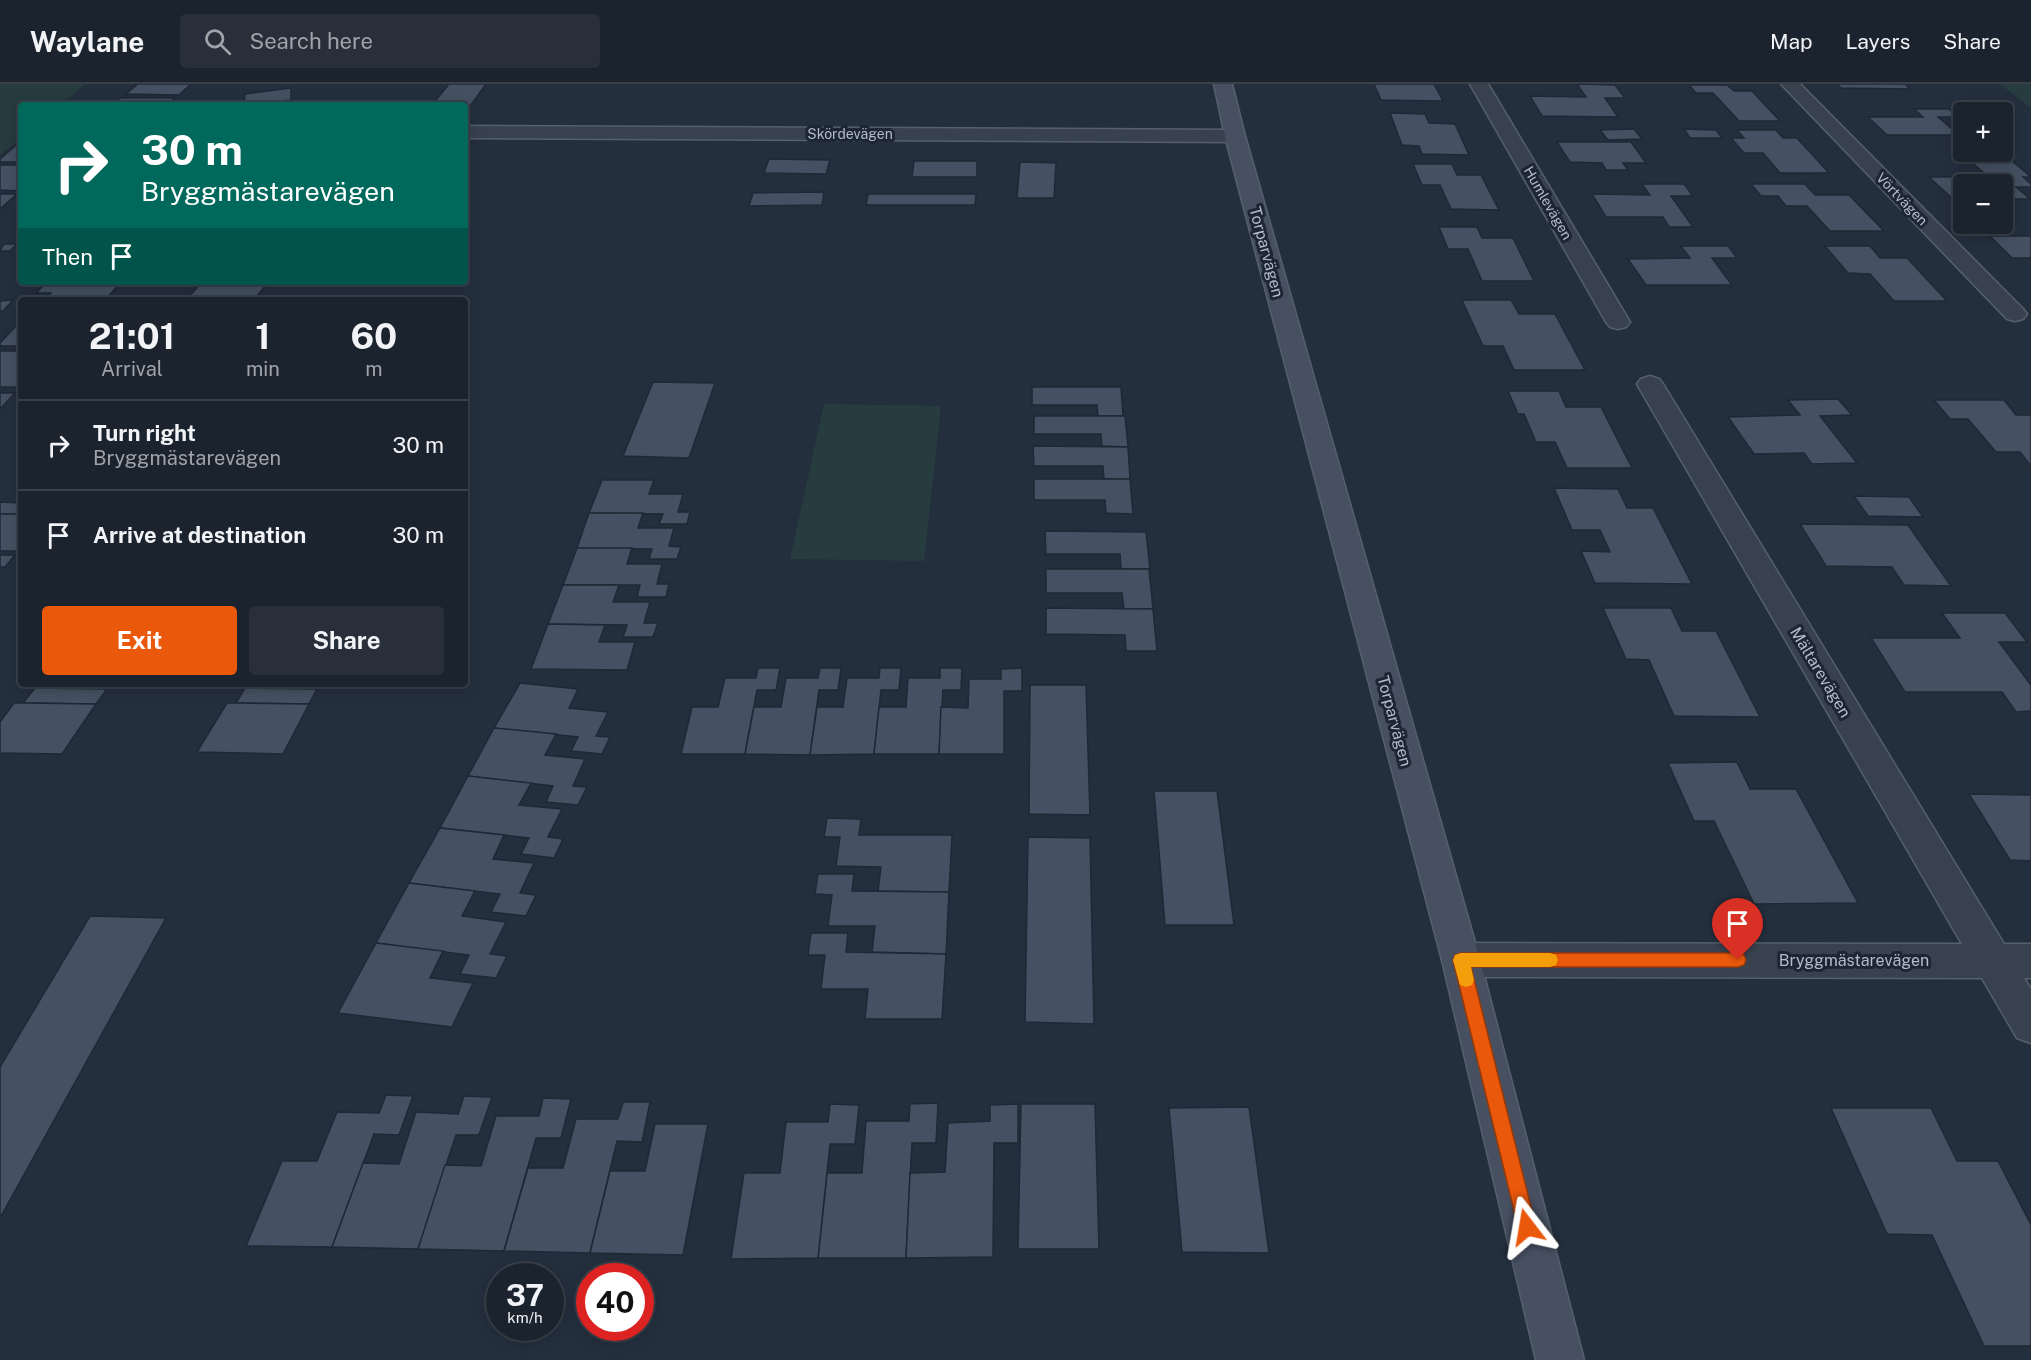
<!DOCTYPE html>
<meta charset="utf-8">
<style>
body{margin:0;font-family:"Public Sans",sans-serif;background:#282f3a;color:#f1f3f6;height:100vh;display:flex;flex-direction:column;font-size:22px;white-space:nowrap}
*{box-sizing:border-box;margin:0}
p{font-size:20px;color:#a0a4aa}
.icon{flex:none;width:33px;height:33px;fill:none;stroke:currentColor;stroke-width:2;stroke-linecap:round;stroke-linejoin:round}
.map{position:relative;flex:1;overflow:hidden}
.drawer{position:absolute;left:18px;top:213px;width:450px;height:390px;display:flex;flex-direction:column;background:#1b232e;border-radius:6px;box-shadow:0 3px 15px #0003,0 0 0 2px #39404a}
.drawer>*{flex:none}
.guide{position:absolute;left:18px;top:18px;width:450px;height:183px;border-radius:6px;box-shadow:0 3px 15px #0003,0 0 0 2px #39404a;background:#00695c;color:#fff;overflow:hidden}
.buttons{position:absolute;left:1953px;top:18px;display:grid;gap:12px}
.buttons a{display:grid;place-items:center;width:60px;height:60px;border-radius:6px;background:#1b232e;box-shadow:0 3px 15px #0003,0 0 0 2px #39404a;font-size:30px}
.speed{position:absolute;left:486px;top:1179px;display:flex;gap:12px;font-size:30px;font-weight:700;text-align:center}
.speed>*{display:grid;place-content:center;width:78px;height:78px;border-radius:50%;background:#1b232e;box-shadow:0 3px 15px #0003,0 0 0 2px #39404a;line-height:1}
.speed small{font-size:15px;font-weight:400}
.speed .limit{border:9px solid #d22;background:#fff;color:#111}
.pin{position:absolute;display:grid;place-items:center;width:51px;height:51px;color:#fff;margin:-62px -26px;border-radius:50% 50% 50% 0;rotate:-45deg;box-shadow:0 0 6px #0007}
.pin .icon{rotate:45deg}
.me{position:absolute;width:66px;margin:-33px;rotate:346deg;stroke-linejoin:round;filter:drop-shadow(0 0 4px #0008)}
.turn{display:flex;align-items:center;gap:21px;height:126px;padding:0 24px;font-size:27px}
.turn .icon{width:78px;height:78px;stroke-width:2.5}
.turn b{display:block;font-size:42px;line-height:51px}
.then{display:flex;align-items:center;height:57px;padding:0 24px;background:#0003;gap:12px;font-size:22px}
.eta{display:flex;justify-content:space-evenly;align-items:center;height:102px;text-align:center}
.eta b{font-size:36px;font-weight:700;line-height:42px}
.cta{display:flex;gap:12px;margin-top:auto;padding:12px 24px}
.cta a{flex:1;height:69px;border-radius:6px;background:#ea580c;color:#fff;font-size:24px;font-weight:700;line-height:69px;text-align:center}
.cta a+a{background:#282f3a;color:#f1f3f6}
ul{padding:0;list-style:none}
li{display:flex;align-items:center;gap:18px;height:90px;padding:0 24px;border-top:2px solid #39404a}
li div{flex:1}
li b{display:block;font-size:22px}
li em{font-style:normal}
header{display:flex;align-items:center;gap:36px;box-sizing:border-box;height:84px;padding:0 30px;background:#1b232e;border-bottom:2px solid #39404a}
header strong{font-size:28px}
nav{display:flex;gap:33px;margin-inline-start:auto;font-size:21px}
.search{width:420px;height:54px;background:#282f3a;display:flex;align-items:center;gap:15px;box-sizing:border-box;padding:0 21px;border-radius:6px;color:#a0a4aa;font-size:22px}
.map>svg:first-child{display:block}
.green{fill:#263c3f}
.building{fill:#455162;stroke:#1f2835;stroke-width:1.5}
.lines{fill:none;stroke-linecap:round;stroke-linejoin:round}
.street-casing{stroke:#565f6c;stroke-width:3}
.secondary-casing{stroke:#565f6c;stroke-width:3}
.street{fill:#38414e;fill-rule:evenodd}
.secondary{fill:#465061;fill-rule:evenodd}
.route{fill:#ea580c;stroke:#983908;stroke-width:1.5}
.slow{fill:#f59e0b}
.labels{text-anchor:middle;stroke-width:6;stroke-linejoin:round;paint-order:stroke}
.far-street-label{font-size:14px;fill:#b4bcc9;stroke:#1d2633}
.street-label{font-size:16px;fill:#b4bcc9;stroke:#1d2633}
</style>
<header>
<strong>Waylane</strong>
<div class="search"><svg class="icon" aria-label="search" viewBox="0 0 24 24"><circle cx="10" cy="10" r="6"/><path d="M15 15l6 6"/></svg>Search here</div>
<nav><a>Map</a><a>Layers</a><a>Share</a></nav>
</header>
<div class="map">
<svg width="2031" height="1276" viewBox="0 0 2031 1276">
<rect width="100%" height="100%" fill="#242f3e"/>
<g class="green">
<path d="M0,0H85L62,21H21V54L0,71Z"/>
<path d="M2000,0H2031V24Z"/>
<path d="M824,320L941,322L924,477L790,475Z"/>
</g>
<g class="building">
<path d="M138,0H191L179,11L126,10Z"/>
<path d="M449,0H486L465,29V21H432Z"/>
<path d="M1374,0H1434L1443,17L1381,16Z"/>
<path d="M1577,0L1615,1L1625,14H1605L1618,33L1542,32L1530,12L1586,13Z"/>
<path d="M1837,0H1905L1910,5L1841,4Z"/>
<path d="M1689,1H1727L1734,7H1752L1780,37H1739L1713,9H1696Z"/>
<path d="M291,4V16L244,21L245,10Z"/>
<path d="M121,14H175L167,21H113Z"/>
<path d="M1914,25H1949L1958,33H1938L1959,51H1887L1868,33H1923Z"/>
<path d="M1390,29L1425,30L1429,39L1455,40L1469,71L1422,70L1419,62L1402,61Z"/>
<path d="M1634,45L1642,55L1608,56L1600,46Z"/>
<path d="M1684,45L1716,46L1722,54H1690Z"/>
<path d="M1737,46H1776L1783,54H1797L1829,89H1780L1763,69H1744L1731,54H1744Z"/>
<path d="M21,57V78H0V75Z"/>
<path d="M1557,58H1631L1646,79H1623L1628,86H1606L1602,79L1570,78Z"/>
<path d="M769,75L830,76L826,90L764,89Z"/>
<path d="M914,77H977V93H912Z"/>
<path d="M1970,77H2012L2031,93H2023L2031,100V103H2016L2030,115H2002V100H1964V115H1953L1929,93H1989Z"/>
<path d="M1020,78L1056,79L1054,114H1017Z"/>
<path d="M1413,80H1452L1457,91H1481L1499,126L1451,125L1440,101H1422Z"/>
<path d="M0,81H21V107L0,106Z"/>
<path d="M1642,100H1684L1693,112H1671L1693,143H1669L1663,133H1606L1592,110L1650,111Z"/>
<path d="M1751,100H1805L1815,111H1849L1884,147H1830L1807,122H1786L1778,112H1761Z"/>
<path d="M824,108L822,121L749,122L753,109Z"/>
<path d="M0,110H17L0,125Z"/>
<path d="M868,110H976L975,121H866Z"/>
<path d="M1439,143H1477L1482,154H1513L1534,197H1482L1468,165H1448Z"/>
<path d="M1990,152H2031V174H2012Z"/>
<path d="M4,160H17L10,167H0Z"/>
<path d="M1681,162H1728L1737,174H1712L1732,201H1646L1628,175L1690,174Z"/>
<path d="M1825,162H1870L1880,174H1907L1947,217H1894L1870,190L1848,189Z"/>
<path d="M47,198H121L105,216H44L51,209H36Z"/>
<path d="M202,198H268L254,216H186Z"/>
<path d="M13,216L3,227H0V217Z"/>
<path d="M1462,216H1511L1519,230H1555L1585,286H1514L1503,262H1483Z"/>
<path d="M21,237V262H0V259Z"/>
<path d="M0,267H21L20,303H0Z"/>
<path d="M653,298L715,299L689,374L623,372Z"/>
<path d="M1032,303H1121L1123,332H1098L1097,321H1032Z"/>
<path d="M1508,307H1559L1566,323H1601L1632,384H1567L1555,358H1536L1524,330H1518Z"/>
<path d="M0,309H15L0,325Z"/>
<path d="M1838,315L1852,331L1820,332L1857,379L1812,380L1804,369L1754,370L1728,333L1800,331L1788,316Z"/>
<path d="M1934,316H2004L2016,331H2031V382L2020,368H1996L1968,335H1950Z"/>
<path d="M1034,332H1125L1128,363L1102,362L1101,350H1034Z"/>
<path d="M1033,362L1128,363L1130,395H1104L1103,382H1034Z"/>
<path d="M1034,395H1130L1133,430L1106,429L1105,416H1034Z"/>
<path d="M602,396H654L649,410H683L678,428H690L687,440H659L663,430L589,429Z"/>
<path d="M1554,404L1618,405L1627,424H1653L1692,500L1595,499L1581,467L1610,468L1600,446H1572Z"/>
<path d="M1854,412L1909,413L1923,433L1868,432Z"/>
<path d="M0,418L21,419V430H0Z"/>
<path d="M589,429H643L638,444H674L669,462L681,463L677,475H649L652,465L577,464Z"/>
<rect x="0" y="430" width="21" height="37"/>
<path d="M1800,440L1908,441L1951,502L1904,501L1892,483L1826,482Z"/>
<path d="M1045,447L1146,448L1150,485H1121L1120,470H1046Z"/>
<path d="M577,464H632L627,480H662L657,500H669L666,513H637L640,501H563Z"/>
<path d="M0,471H15L5,483H0Z"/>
<path d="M1046,485H1149L1153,525H1124L1122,509H1046Z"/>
<path d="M563,501H619L613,518H650L644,539H658L653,553H623L627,541L548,540Z"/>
<path d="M1046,524L1153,525L1157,567H1126L1125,551L1046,550Z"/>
<path d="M1603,524H1671L1682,547H1716L1760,633L1674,632L1649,576L1626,575Z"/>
<path d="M1942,529H2005L2027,558H1999L2031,601V627L2016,628L2002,608H1905L1871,554H1960Z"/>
<path d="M548,540L605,541L599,558H635L627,586L531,585Z"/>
<path d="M758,584H780L776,606H757L745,670H681L692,623H718L725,594H756Z"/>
<path d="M820,584H841L838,606H819L810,671L745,670L754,623H781L786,594H818Z"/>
<path d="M880,584H901L899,606H881L874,670L810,671L817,623H843L847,594H879Z"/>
<path d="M940,584H962L961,606H943L939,670H874L879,623H906L908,594H940Z"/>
<path d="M1022,584V607H1004V670H939L941,623L968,624L969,595H1001V585Z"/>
<path d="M520,599L578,605L569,624L608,628L596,652L610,653L602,670L571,667L578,653L494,644Z"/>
<path d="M1030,601H1086L1090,731L1029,730Z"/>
<path d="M35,604L107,605L96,620L23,619Z"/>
<path d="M245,604L317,605L309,620L236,619Z"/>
<path d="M14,619H23L96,620L62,670L0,669V638Z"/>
<path d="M227,619H236L309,620L283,670L197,668Z"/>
<path d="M494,644L556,650L545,671L585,675L573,702L587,703L578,721L546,718L553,702L468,692Z"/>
<path d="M1737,678L1750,705H1796L1858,819L1754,820L1714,737H1694L1668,679Z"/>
<path d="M468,692L531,699L519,721L562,725L548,753L563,755L554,774L521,770L529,754L440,744Z"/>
<path d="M1154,707H1217L1234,841H1165Z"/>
<path d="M1969,710L2031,711V777L2010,776Z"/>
<path d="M827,734L861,735L859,751H952L949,808L878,807L881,783L836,782L840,753H824Z"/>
<path d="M440,744L504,751L493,775L534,779L520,809L536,811L526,832L491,828L500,810L409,799Z"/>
<path d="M1028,753L1090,754L1094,940L1025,938Z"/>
<path d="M818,790H854L852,807L949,808L946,870L872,868L875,842H828L832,811L815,810Z"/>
<path d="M409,799L475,807L462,832L506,838L490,870L507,872L496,894L460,890L469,871L376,859Z"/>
<path d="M90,832L166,834L0,1134V983Z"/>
<path d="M811,849H848L846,868L946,870L942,935H865L868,905H821L825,871H808Z"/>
<path d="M376,859L443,867L430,894L473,899L452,943L338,929Z"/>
<path d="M386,1011L413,1012L399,1051L374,1050L332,1163L246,1162L282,1077H317L337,1028L379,1029Z"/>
<path d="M464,1012L492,1013L479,1051H456L418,1165L332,1163L363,1079L399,1080L416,1028L458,1030Z"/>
<path d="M543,1014L571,1015L561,1054H536L504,1167L418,1165L445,1081L481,1082L496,1032H539Z"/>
<path d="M623,1018H650L642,1058L617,1057L590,1169L504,1167L528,1084H563L576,1035H618Z"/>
<path d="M938,1019L936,1059H912L906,1174H818L827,1089H862L866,1037H909L910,1020Z"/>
<path d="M830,1020L859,1021L855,1060H830L818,1174L731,1175L744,1089H780L786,1038H828Z"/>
<path d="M1018,1020V1059H994L993,1173L906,1174L910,1089L945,1088L948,1039L990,1037V1021Z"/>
<path d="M1021,1020H1095L1099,1165H1018Z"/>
<path d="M1249,1023L1269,1169L1182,1168L1169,1024Z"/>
<path d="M1831,1024H1931L1957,1077H1998L2031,1141V1262H1984L1932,1151L1887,1150Z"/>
<path d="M655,1040H708L683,1171L590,1169L610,1087H645Z"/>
</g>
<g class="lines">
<g class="street-casing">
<g id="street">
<path d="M1470,0H1488L1630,238L1626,243L1618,245L1610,243L1606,238Z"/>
<path d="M1781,0H1800L2023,225L2027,230L2023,235L2015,237L2007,235Z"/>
<path d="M465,42L1235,46L1242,48L1245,52L1242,56L1235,58L465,54Z"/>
<path d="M1650,292L1659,295L1663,300L2004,860H2031V894H2024L2031,905V959L2017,954L1982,894L1461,893L1447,888L1442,876L1447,864L1461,859L1962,860L1637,300L1641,295Z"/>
</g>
</g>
<g class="secondary-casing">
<path id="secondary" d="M1214,0H1232L1245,52L1480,876L1584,1276H1536L1442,876L1225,52Z"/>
</g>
<use href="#street" class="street"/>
<use href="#secondary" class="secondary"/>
</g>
<path class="route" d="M1461,869H1738L1744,871L1746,876L1744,881L1738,883H1471L1536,1143L1533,1149L1527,1152L1520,1149L1518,1143L1453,876L1455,871Z"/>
<path class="slow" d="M1461,869H1550L1556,871L1558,876L1556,881L1550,883H1471L1474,896L1472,901L1466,903L1460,901L1453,876L1455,871Z"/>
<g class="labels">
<g class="far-street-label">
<text x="850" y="55">Skördevägen</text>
<text transform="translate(1902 115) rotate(46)" y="5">Vörtvägen</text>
<text transform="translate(1548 119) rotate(60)" y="5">Humlevägen</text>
</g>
<g class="street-label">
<text transform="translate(1267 168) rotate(75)" y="6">Torparvägen</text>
<text transform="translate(1821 588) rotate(59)" y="6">Mältarevägen</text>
<text transform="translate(1395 637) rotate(75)" y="6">Torparvägen</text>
<text x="1854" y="882">Bryggmästarevägen</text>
</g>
</g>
</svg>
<div class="buttons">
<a>+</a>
<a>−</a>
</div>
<div class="speed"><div>37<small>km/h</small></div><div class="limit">40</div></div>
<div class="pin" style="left:1738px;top:876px;background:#d93025"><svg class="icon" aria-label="arrive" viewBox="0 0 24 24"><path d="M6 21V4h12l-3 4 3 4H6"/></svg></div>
<svg class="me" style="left:1527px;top:1143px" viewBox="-20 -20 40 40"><path d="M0-17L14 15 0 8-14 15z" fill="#ea580c" stroke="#fff" stroke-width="4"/></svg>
<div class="guide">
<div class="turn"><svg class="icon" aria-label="right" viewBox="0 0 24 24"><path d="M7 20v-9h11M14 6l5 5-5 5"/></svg><div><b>30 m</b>Bryggmästarevägen</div></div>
<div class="then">Then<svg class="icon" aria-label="arrive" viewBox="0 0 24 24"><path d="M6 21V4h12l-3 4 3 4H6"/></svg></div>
</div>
<section class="drawer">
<div class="eta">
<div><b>21:01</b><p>Arrival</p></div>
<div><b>1</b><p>min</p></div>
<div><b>60</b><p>m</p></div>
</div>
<ul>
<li><svg class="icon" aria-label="right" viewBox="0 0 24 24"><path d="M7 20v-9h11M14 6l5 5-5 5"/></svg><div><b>Turn right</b><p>Bryggmästarevägen</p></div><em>30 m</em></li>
<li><svg class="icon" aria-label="arrive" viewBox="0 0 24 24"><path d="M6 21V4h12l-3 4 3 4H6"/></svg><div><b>Arrive at destination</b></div><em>30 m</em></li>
</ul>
<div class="cta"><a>Exit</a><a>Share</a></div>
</section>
</div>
